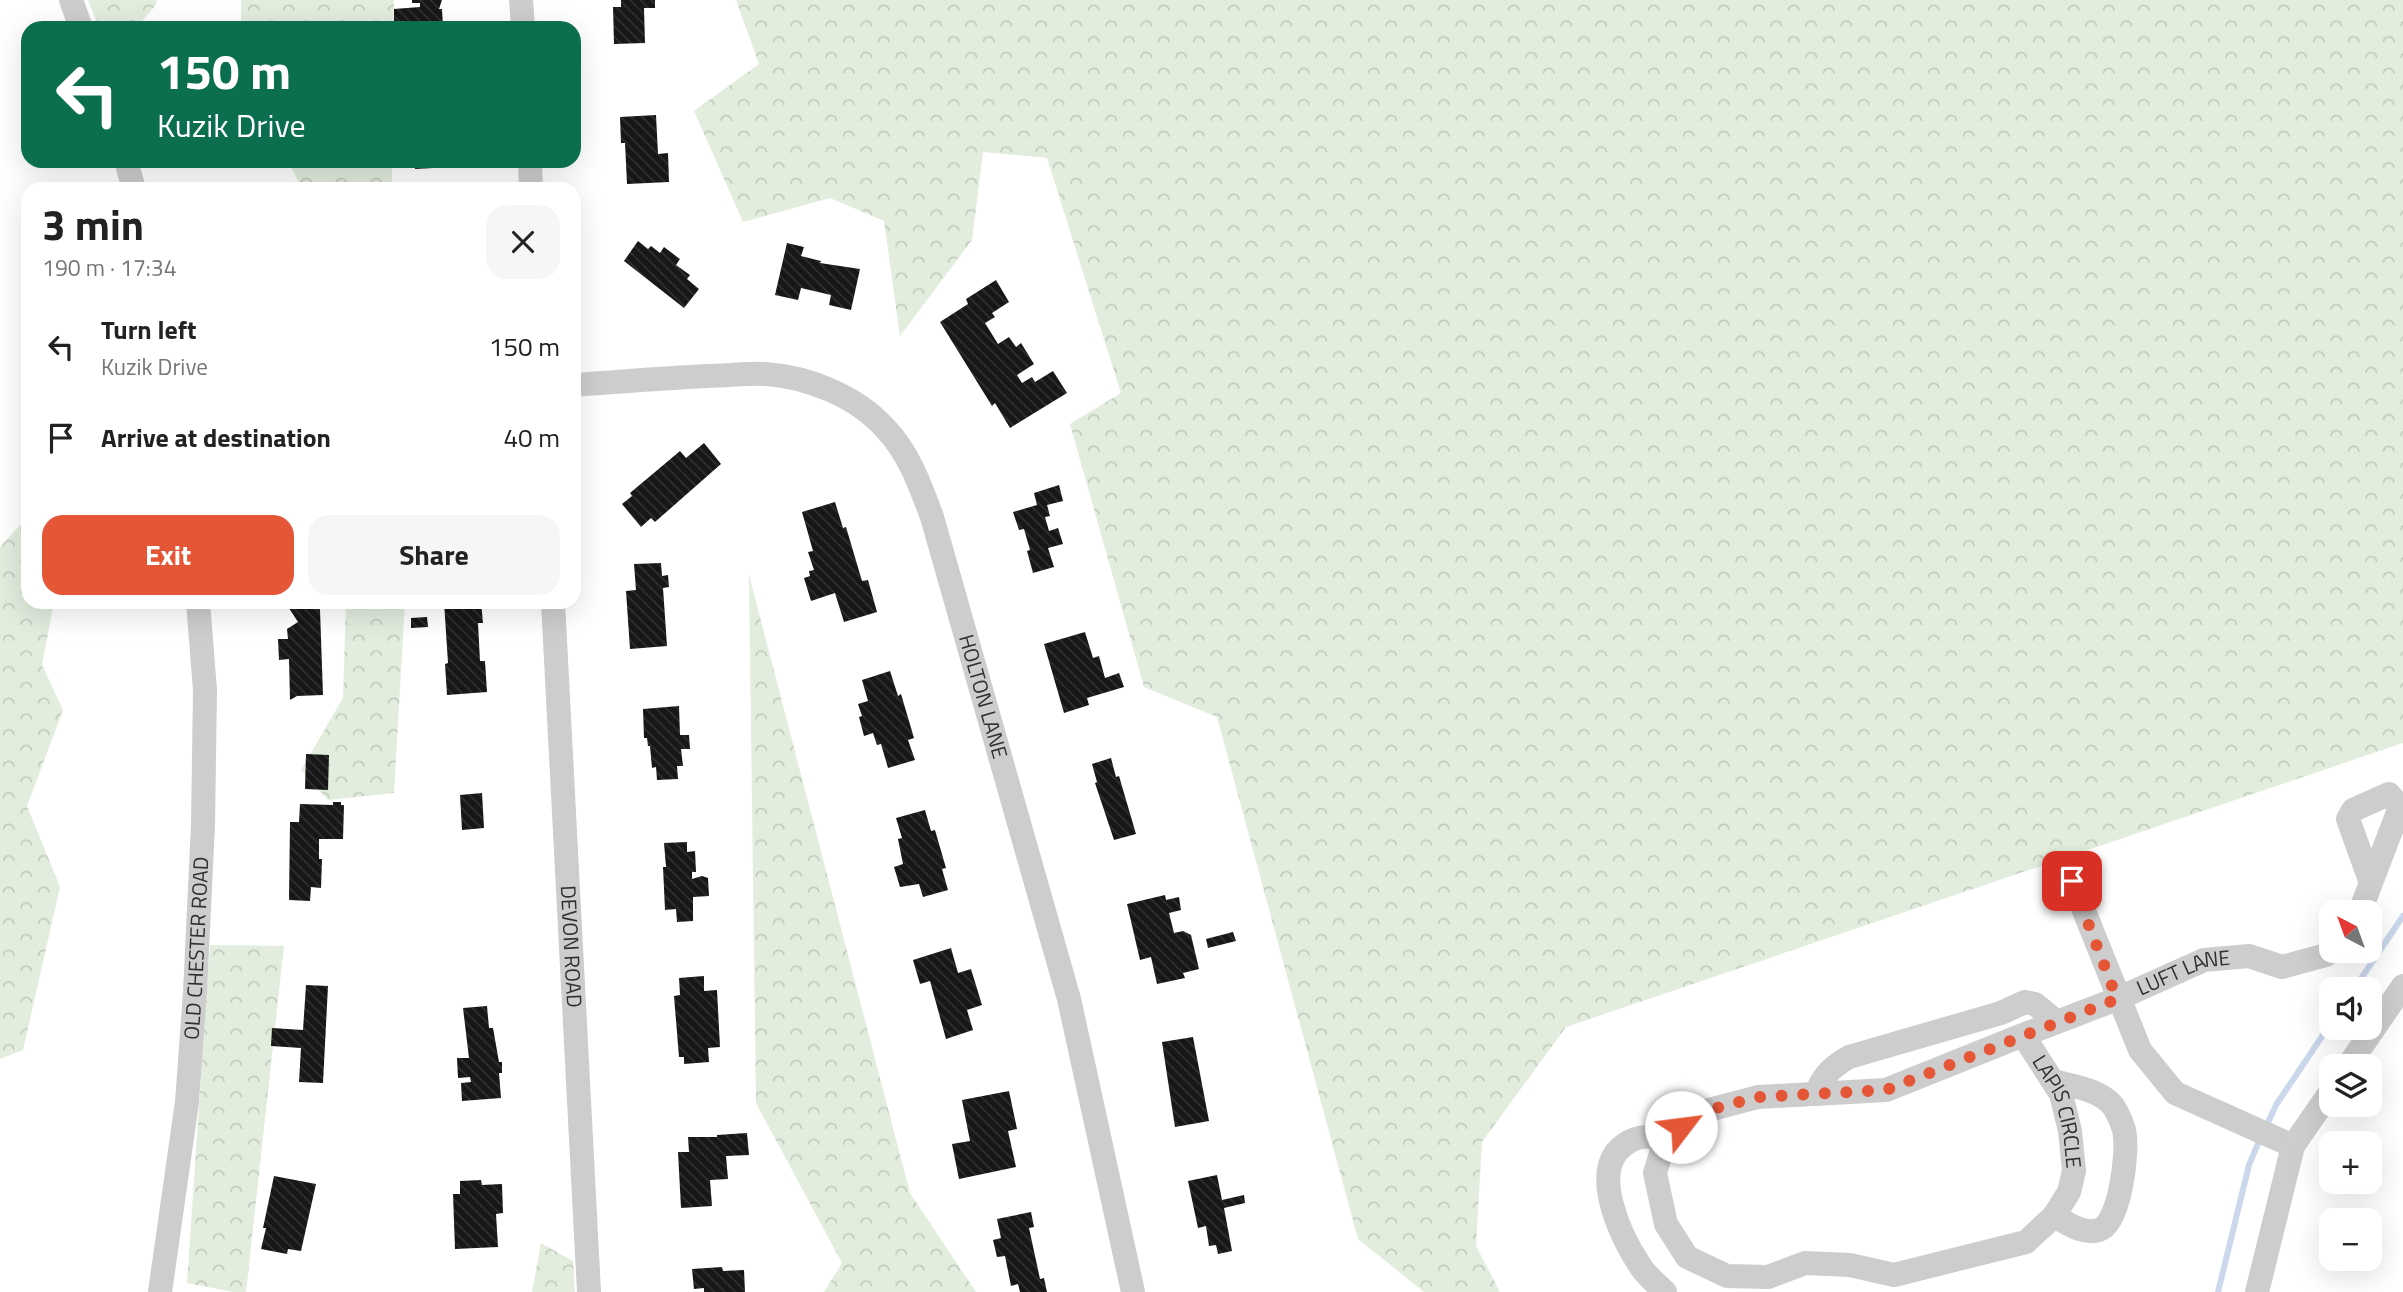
<!DOCTYPE html>
<meta charset="utf-8">
<style>
body{margin:0;font-family:"Titillium Web",sans-serif;background:#f6f6f6;color:#222;height:100vh;display:flex;flex-direction:column;font-size:26px;white-space:nowrap}
*{box-sizing:border-box;margin:0}
p{font-size:23px;color:#767676}
.icon{flex:none;width:38px;height:38px;fill:none;stroke:currentColor;stroke-width:2;stroke-linecap:round;stroke-linejoin:round}
.map{position:relative;flex:1;overflow:hidden}
.drawer{position:absolute;left:21px;top:182px;width:560px;height:427px;display:flex;flex-direction:column;background:#fff;border-radius:21px;box-shadow:0 7px 28px #0002}
.drawer>*{flex:none}
.guide{position:absolute;left:21px;top:21px;width:560px;height:147px;border-radius:21px;box-shadow:0 7px 28px #0002;background:#0b6e4f;color:#fff;overflow:hidden}
.needle{width:46px;rotate:319deg}
.fabs{position:absolute;left:2319px;top:900px;display:grid;gap:14px}
.fabs a{display:grid;place-items:center;width:63px;height:63px;border-radius:14px;background:#fff;box-shadow:0 7px 28px #0002;font-size:35px}
.pin{position:absolute;display:grid;place-items:center;width:60px;height:60px;color:#fff;margin:-30px;border-radius:14px;box-shadow:0 4px 10px #0006}
.me{position:absolute;width:77px;margin:-38px;rotate:60deg;stroke-linejoin:round;filter:drop-shadow(0 0 5px #0008)}
.turn{display:flex;align-items:center;gap:24px;height:147px;padding:0 21px;font-size:32px}
.turn .icon{width:91px;height:91px;stroke-width:2.5}
.turn b{display:block;font-size:49px;line-height:60px}
.round{display:grid;place-items:center;flex:none;width:74px;height:74px;border-radius:21px;background:#f6f6f6}
.headline{display:flex;align-items:center;justify-content:space-between;height:119px;padding:0 21px}
h1{font-size:42px;font-weight:700;line-height:52px}
.primary-button{display:flex;gap:14px;margin-top:auto;padding:14px 21px}
.primary-button a{flex:1;height:80px;border-radius:21px;background:#e45635;color:#fff;font-size:28px;font-weight:700;line-height:80px;text-align:center}
.primary-button a+a{background:#f6f6f6;color:#222}
ul{padding:0;list-style:none}
li{display:flex;align-items:center;gap:21px;height:91px;padding:0 21px}
li div{flex:1}
li b{display:block;font-size:26px}
li em{font-style:normal}
.map>svg:first-child{display:block}
.forest{fill:url(#forest-crowns)}
.lines{fill:none;stroke-linecap:round;stroke-linejoin:round}
.stream{stroke:#cbd7ec;stroke-width:6}
.building{fill:url(#building-back-hatch)}
.minor{stroke:#cdcdcd;stroke-width:24}
.route{stroke:#e45635;stroke-width:12;stroke-dasharray:0 21.6}
.labels{text-anchor:middle;stroke-width:7;stroke-linejoin:round;paint-order:stroke}
.street-label{font-size:21px;fill:#303030;stroke:#fff}
</style>
<div class="map">
<svg width="2403" height="1292" viewBox="0 0 2403 1292">
<defs>
<pattern id="forest-crowns" width="20" height="18" patternUnits="userSpaceOnUse" patternTransform="scale(1.75)"><rect width="20" height="18" fill="#e2edde"/><path d="M2 6a3 3 0 1 1 6 0M12 15a3 3 0 1 1 6 0" fill="none" stroke="#c2ccbf"/></pattern>
<pattern id="building-back-hatch" width="6" height="6" patternUnits="userSpaceOnUse" patternTransform="scale(1.75)"><rect width="6" height="6" fill="#171717"/><path d="M-1 5l2 2M0 0l6 6M5-1l2 2" fill="none" stroke="#303030"/></pattern>
</defs>
<rect width="100%" height="100%" fill="#fff"/>
<g class="forest">
<path d="M88,0H156L157,3L137,28H99Z"/>
<path d="M241,0H394L393,28H241Z"/>
<path d="M736,0H2403V743L1566,1027L1482,1142L1476,1246L1500,1292H1424L1358,1239L1217,717L1144,687L1070,424L1121,393L1047,158L983,152L972,240L900,336L884,221L830,198L743,222L694,111L759,64Z"/>
<path d="M288,161H392V189H302Z"/>
<path d="M28,516V602H54L42,665L63,710L27,806L60,887L23,1050L0,1059V547Z"/>
<path d="M749,575L910,1193L976,1292H824L842,1263L756,1103Z"/>
<path d="M346,602H405L394,793L328,800L301,770L343,698Z"/>
<path d="M210,945L284,946L246,1292H233L187,1283Z"/>
<path d="M541,1243L573,1261L575,1292H532Z"/>
</g>
<g class="lines">
<g class="stream">
<path d="M2354,989L2403,916"/>
<path d="M2265,1129L2276,1105L2331,1023"/>
<path d="M2218,1292L2249,1165L2260,1139"/>
</g>
</g>
<g class="building">
<path d="M412,0H442L439,9H442L443,28H394V9L420,7V3H412Z"/>
<path d="M621,0H655V8H644L645,43L614,44L613,7H621Z"/>
<path d="M656,115L658,154L668,153L669,182L627,184L625,143H621L620,117Z"/>
<path d="M415,161H451V167L415,169Z"/>
<path d="M638,241L648,249L651,246L660,253L664,247L680,259L676,265L690,275L687,279L699,289L684,308L624,261Z"/>
<path d="M787,243L804,247L801,256L821,261L820,263L860,269L851,310L829,305L831,295L801,288L798,300L775,295Z"/>
<path d="M996,280L1009,302L992,313L995,317L985,323L998,344L1009,337L1016,347L1021,343L1034,364L1017,375L1022,383L1032,377L1035,382L1053,371L1067,393L1010,428L995,403L992,406L940,322L968,304L966,299Z"/>
<path d="M704,443L721,464L655,522L651,518L641,527L622,504L632,496L630,493L680,451L686,458Z"/>
<path d="M1059,485L1063,501L1047,505L1050,516L1045,517L1049,531L1058,528L1063,544L1048,548L1054,567L1033,573L1027,551L1030,550L1024,529L1019,530L1013,512L1037,505L1034,493Z"/>
<path d="M835,502L843,528L846,527L862,581L868,580L877,612L844,622L835,593L811,601L804,578L810,576L809,571L814,570L808,552L813,551L802,512Z"/>
<path d="M661,563L662,576L668,575L669,587L663,588L667,646L630,649L626,591L636,590L634,564Z"/>
<path d="M285,602H315L320,610L323,695L297,696L290,700L289,659L279,660L278,639H288L287,629L298,622Z"/>
<path d="M444,602H481L483,623H478L480,661H485L487,692L447,695L445,664L448,663Z"/>
<path d="M427,617L428,627L411,628V618Z"/>
<path d="M1085,632L1093,658L1099,656L1105,678L1119,673L1124,687L1087,698L1089,705L1064,713L1044,644Z"/>
<path d="M890,671L898,696L901,694L914,738L908,740L915,760L888,768L881,744L877,745L873,733L864,736L859,717L862,716L858,704L868,701L862,680Z"/>
<path d="M679,706L680,735H689L690,749H681L683,766H677L678,779L657,780L656,767L652,768L650,746H648L647,738H644L643,709Z"/>
<path d="M306,754L329,755L328,790L305,789Z"/>
<path d="M1111,758L1116,777L1119,776L1136,834L1114,840L1095,783L1097,782L1092,764Z"/>
<path d="M482,793L484,828L462,830L460,795Z"/>
<path d="M333,802H341V805H344L343,839H319V859H322L321,888L311,887L310,901L289,900L290,822H299L300,804L333,805Z"/>
<path d="M925,810L931,831L935,830L946,868L942,869L948,890L923,897L919,884L900,887L894,867L903,864L898,839L902,838L896,818Z"/>
<path d="M687,842V852L695,851L696,872H692V879L702,876L708,878L709,896L693,897V921L677,922L676,909L665,910L663,867H666L664,843Z"/>
<path d="M1165,895L1166,900L1179,897L1181,910L1169,913L1174,933L1183,931L1191,935L1199,969L1183,973L1185,978L1157,984L1151,957L1140,960L1127,904Z"/>
<path d="M1233,932L1236,941L1208,948L1206,939Z"/>
<path d="M951,948L958,973L971,969L982,1005L967,1010L973,1030L946,1039L930,981L920,984L913,960Z"/>
<path d="M704,976V991L717,990L720,1047L708,1048L709,1062L684,1064V1057H679L674,996L680,995L679,978Z"/>
<path d="M306,985L328,986L323,1083L299,1082L301,1048L271,1046L272,1028L303,1030Z"/>
<path d="M487,1006L489,1028H493L499,1062H502V1073H499L501,1098L462,1101L461,1083L471,1082L470,1077L458,1078L457,1058H469L463,1008Z"/>
<path d="M1193,1037L1209,1121L1175,1127L1162,1042Z"/>
<path d="M1009,1091L1017,1129L1008,1131L1016,1167L959,1179L952,1144L970,1141L962,1100Z"/>
<path d="M747,1133L749,1155L726,1156L728,1179L710,1180L712,1206L681,1208L678,1152H689L688,1137H717V1135Z"/>
<path d="M1217,1175L1222,1200L1244,1195L1245,1203L1224,1208L1232,1251L1218,1254L1216,1245L1209,1246L1206,1226L1198,1228L1188,1181Z"/>
<path d="M274,1176L316,1184L301,1251L288,1249L287,1254L261,1249L266,1228H263Z"/>
<path d="M481,1180L482,1185L502,1184L503,1213L496,1214L498,1247L455,1249L453,1194H460V1181Z"/>
<path d="M1031,1212L1034,1227L1029,1228L1040,1279L1044,1278L1047,1292H1020L1018,1284L1011,1286L1005,1256L997,1257L993,1240L1001,1238L997,1219Z"/>
<path d="M722,1267L723,1271L744,1270L745,1292H704V1288L694,1289L692,1269Z"/>
</g>
<g class="lines">
<g class="minor">
<path d="M71,0L81,28"/>
<path d="M521,0L523,28"/>
<path d="M126,161L134,189"/>
<path d="M530,161L531,189"/>
<path id="s1" d="M574,385C618,382 663,378 707,376C727,376 746,373 766,374C808,377 856,396 885,428C909,453 920,485 932,517L1069,999L1133,1292"/>
<path id="s2" d="M553,602L589,1292"/>
<path d="M2072,881L2140,1050L2175,1093L2293,1146"/>
<path d="M2359,912L2361,909L2400,807L2389,794L2353,810L2348,819L2371,883"/>
<path id="s3" d="M2023,1035L2061,1094L2070,1131L2074,1171L2069,1192L2054,1216L2026,1242L1894,1275L1850,1265L1805,1263L1768,1277L1727,1276L1687,1257L1666,1224L1655,1173L1665,1140L1697,1113L1758,1097L1886,1090L2023,1035L2117,999L2204,960L2249,956L2282,967L2326,955L2331,948"/>
<path d="M2348,1066L2403,986"/>
<path d="M1816,1094C1823,1075 1832,1067 1849,1057L2001,1013L2025,1002L2035,1004L2057,1022"/>
<path d="M1665,1140C1650,1135 1637,1135 1624,1145C1589,1170 1621,1237 1639,1264C1645,1275 1656,1283 1665,1292"/>
<path d="M2054,1216C2067,1223 2083,1235 2099,1230C2120,1224 2129,1150 2124,1130C2122,1123 2117,1112 2113,1106C2099,1089 2074,1087 2054,1081"/>
<path id="s4" d="M160,1292L187,1102L195,992L203,825L205,690L198,602"/>
<path d="M2257,1292L2293,1146L2331,1091"/>
</g>
</g>
<g class="lines">
<path class="route" d="M1681,1127L1697,1113L1758,1097L1886,1090L2117,999L2072,881"/>
</g>
<g class="labels">
<g class="street-label">
<text dy="7" stroke="none"><textPath href="#s1" startOffset="614">HOLTON LANE</textPath></text>
<text dy="7" stroke="none"><textPath href="#s2" startOffset="345">DEVON ROAD</textPath></text>
<text dy="7" stroke="none"><textPath href="#s4" startOffset="346">OLD CHESTER ROAD</textPath></text>
<text dy="7" stroke="none"><textPath href="#s3" startOffset="1267">LUFT LANE</textPath></text>
<text dy="7" stroke="none"><textPath href="#s3" startOffset="86">LAPIS CIRCLE</textPath></text>
</g>
</g>
</svg>
<div class="fabs">
<a><svg class="needle" viewBox="-14 -14 28 28"><path d="M0-13l5 13h-10z" fill="#e53935"/><path d="M0 13l5-13h-10z" fill="#767676"/></svg></a>
<a><svg class="icon" aria-label="sound" viewBox="0 0 24 24"><path d="M4 9h4l5-4v14l-5-4H4zM17 9q2 3 0 6"/></svg></a>
<a><svg class="icon" aria-label="layers" viewBox="0 0 24 24"><path d="M12 4l9 5-9 5-9-5zM3 14l9 5 9-5"/></svg></a>
<a>+</a>
<a>−</a>
</div>
<div class="pin" style="left:2072px;top:881px;background:#d93025"><svg class="icon" aria-label="arrive" viewBox="0 0 24 24"><path d="M6 21V4h12l-3 4 3 4H6"/></svg></div>
<svg class="me" style="left:1681px;top:1127px" viewBox="-20 -20 40 40"><circle r="19" fill="#fff"/><path d="M0-13L10 11 0 6-10 11z" fill="#e45635"/></svg>
<div class="guide">
<div class="turn"><svg class="icon" aria-label="left" viewBox="0 0 24 24"><path d="M17 20v-9H6M10 6l-5 5 5 5"/></svg><div><b>150 m</b>Kuzik Drive</div></div>
</div>
<section class="drawer">
<div class="headline"><div><h1>3 min</h1><p>190 m · 17:34</p></div><a class="round"><svg class="icon" aria-label="close" viewBox="0 0 24 24"><path d="M6 6l12 12M18 6L6 18"/></svg></a></div>
<ul>
<li><svg class="icon" aria-label="left" viewBox="0 0 24 24"><path d="M17 20v-9H6M10 6l-5 5 5 5"/></svg><div><b>Turn left</b><p>Kuzik Drive</p></div><em>150 m</em></li>
<li><svg class="icon" aria-label="arrive" viewBox="0 0 24 24"><path d="M6 21V4h12l-3 4 3 4H6"/></svg><div><b>Arrive at destination</b></div><em>40 m</em></li>
</ul>
<div class="primary-button"><a>Exit</a><a>Share</a></div>
</section>
</div>
